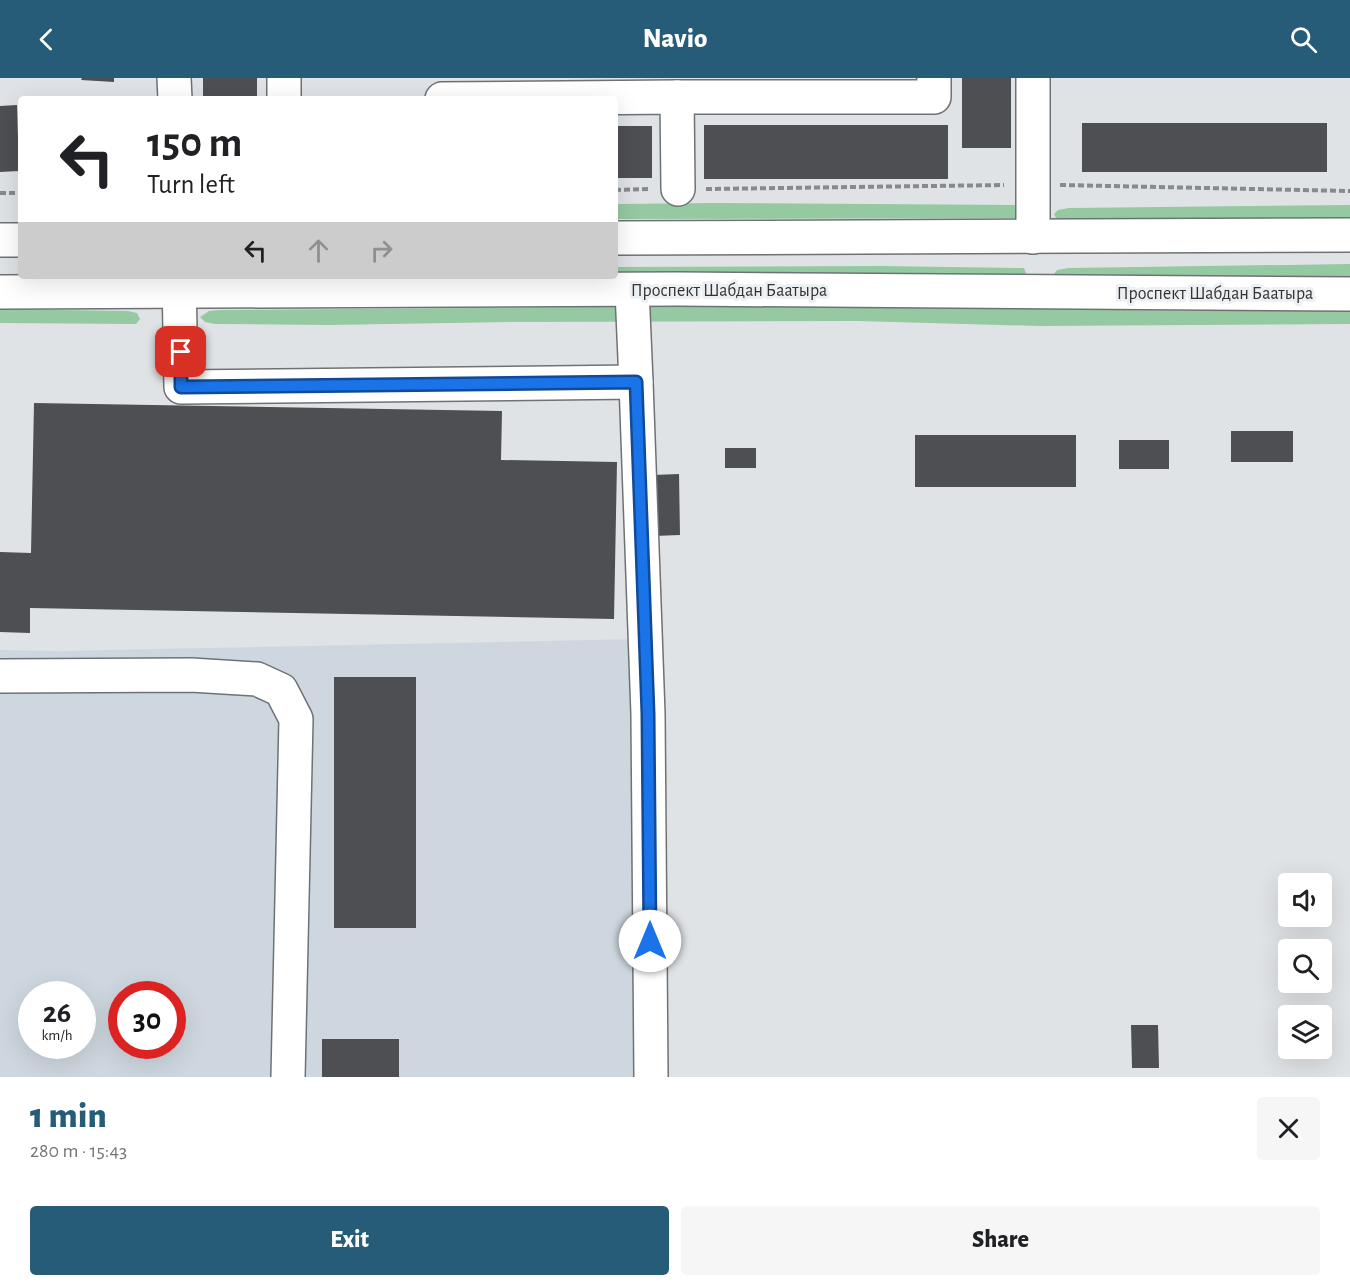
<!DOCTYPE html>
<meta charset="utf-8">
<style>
body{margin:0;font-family:"Alegreya Sans",sans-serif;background:#f6f6f6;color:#202124;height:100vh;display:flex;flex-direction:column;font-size:22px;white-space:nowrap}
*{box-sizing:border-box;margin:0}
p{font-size:20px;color:#757577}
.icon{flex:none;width:33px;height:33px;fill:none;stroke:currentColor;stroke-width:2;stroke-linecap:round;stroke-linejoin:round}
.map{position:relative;height:999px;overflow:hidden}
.details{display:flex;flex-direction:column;background:#fff;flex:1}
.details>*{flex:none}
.top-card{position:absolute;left:18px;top:18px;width:600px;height:183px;border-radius:6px;box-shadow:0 6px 24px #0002;background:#fff;color:#202124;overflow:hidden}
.buttons{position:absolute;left:1278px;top:795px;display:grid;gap:12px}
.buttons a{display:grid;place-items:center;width:54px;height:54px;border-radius:6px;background:#fff;box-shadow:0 6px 24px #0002;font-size:30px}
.speed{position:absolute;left:18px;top:903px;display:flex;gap:12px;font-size:30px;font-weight:700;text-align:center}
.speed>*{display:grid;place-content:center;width:78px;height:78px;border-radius:50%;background:#fff;box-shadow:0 6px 24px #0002;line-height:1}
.speed small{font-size:15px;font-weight:400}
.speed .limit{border:9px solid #d22;background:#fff;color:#111}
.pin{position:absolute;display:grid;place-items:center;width:51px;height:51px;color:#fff;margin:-26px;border-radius:12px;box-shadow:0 3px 9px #0006}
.me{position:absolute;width:66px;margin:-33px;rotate:0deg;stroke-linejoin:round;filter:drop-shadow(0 0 4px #0008)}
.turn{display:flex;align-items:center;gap:21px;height:126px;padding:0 30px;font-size:27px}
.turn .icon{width:78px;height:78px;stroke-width:2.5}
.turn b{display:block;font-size:42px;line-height:51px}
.lanes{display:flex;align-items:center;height:57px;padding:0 30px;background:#0003;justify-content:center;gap:30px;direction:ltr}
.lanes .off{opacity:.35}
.round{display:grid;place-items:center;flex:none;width:63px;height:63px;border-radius:6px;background:#f6f6f6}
.headline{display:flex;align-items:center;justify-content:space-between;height:102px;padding:0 30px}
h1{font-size:36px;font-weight:800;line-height:45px;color:#265c77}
.action{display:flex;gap:12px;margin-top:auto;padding:12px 30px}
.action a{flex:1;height:69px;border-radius:6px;background:#265c77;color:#fff;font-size:24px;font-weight:800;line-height:69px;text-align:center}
.action a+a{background:#f6f6f6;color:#202124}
header{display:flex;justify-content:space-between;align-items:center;height:78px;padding:0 30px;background:#265c77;color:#fff;font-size:27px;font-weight:800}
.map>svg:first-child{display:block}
.built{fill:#ced7df;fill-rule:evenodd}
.green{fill:#95c9a1}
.building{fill:#4d4f52}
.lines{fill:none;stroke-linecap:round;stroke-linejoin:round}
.minor-casing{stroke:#6f7274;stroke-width:36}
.major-casing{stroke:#6f7274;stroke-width:36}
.path{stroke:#87898b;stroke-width:4;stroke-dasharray:6 3;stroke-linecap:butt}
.minor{stroke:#fff;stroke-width:33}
.major{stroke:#fff;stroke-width:33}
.route-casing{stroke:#114b97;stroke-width:15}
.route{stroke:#1a73e8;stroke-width:10}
.labels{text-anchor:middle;stroke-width:6;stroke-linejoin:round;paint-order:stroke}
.street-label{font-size:18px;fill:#323334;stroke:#edf0f3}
</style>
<header><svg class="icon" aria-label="back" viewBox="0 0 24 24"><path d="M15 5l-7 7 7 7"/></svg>Navio<svg class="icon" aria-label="search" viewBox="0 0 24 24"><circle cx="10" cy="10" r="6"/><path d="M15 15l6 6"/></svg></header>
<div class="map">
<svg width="1350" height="999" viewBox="0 0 1350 999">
<rect width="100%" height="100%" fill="#e0e3e6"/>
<path class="built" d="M639,561L643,999H0V572L59,573ZM32,916H82V968H32ZM122,916H172V968H122Z"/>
<g class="green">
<path d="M715,125L1021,127L1022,140L615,141V126Z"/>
<path d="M1350,127V140L1067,143L1057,142L1054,136L1058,132L1069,130Z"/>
<path d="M1350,186V200L1055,198L1054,196L1057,192L1069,190Z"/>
<path d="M881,188L1020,190H1024L1026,195V200L615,198V189Z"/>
<path d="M718,228C929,228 1139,234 1350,233V246L1040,248L857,243L513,244L329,247L215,246L205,244L200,239L209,233L219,232Z"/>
<path d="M0,231L128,233L137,235L140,241L136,246L0,245Z"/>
</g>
<g class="building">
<path d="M82,0H114V4L81,2Z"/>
<rect x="203" y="0" width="54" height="19"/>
<rect x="962" y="0" width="49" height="70"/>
<path d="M17,27L19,93L0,94V28Z"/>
<rect x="1082" y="45" width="245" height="49"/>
<rect x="704" y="47" width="244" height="54"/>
<rect x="615" y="48" width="37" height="52"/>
<path d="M34,325L502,333L501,382L617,384L614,541L30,530V555L0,554V474L31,475Z"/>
<rect x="1231" y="353" width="62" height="31"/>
<rect x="915" y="357" width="161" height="52"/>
<rect x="1119" y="362" width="50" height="29"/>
<rect x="725" y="370" width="31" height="20"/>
<path d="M679,396L680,457L654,458L653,397Z"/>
<rect x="334" y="599" width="82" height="251"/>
<path d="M1131,947H1158L1159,990H1132Z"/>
<rect x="322" y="961" width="77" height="38"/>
</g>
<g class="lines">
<g class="minor-casing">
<g id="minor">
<path d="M174,0L175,21"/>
<path d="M284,0V21"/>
<path d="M1033,0V159"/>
<path d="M677,19H934V0"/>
<path d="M442,21L677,19L678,111"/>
<path d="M179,198L181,309L636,304L648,636L651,999"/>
<path d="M632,212L636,304"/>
<path d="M0,598L191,597L257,601L281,612L296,641L288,999"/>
</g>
</g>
<g class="major-casing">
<g id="major">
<path d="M615,160L1350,157"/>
<path d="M0,162H21"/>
<path d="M0,214L678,211L1350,216"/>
</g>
</g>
<g class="path">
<path d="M1060,107L1350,113"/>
<path d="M706,111L1004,107"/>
<path d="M615,112L650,111"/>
<path d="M0,115H21"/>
</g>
<use href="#minor" class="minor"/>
<use href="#major" class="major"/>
</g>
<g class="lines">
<g class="route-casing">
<path id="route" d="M181,274V309L636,304L648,636L650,863"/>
</g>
<use href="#route" class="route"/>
</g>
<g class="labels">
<g class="street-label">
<text x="729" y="218">Проспект Шабдан Баатыра</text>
<text x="1215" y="221">Проспект Шабдан Баатыра</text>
</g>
</g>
</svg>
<div class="buttons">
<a><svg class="icon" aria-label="sound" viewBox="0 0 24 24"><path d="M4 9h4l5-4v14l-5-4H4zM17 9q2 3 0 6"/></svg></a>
<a><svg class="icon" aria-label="search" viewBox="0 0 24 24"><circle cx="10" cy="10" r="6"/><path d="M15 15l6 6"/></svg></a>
<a><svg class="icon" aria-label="layers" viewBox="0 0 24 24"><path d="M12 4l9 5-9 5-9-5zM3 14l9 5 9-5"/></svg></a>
</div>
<div class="speed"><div>26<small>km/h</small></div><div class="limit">30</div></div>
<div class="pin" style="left:181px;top:274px;background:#d93025"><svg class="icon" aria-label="arrive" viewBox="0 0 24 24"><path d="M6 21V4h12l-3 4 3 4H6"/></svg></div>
<svg class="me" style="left:650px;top:863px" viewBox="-20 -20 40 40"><circle r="19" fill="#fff"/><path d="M0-13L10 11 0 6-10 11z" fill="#1a73e8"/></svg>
<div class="top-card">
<div class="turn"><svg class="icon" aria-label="left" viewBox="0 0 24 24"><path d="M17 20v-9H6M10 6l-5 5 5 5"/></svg><div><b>150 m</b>Turn left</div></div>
<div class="lanes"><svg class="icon" aria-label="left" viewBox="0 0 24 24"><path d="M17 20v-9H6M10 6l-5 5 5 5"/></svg><svg class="icon off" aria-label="ahead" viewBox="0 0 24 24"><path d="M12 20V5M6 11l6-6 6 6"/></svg><svg class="icon off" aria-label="right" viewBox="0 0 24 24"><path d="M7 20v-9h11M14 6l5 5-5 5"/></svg></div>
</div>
</div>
<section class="details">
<div class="headline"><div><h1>1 min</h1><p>280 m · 15:43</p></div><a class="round"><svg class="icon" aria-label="close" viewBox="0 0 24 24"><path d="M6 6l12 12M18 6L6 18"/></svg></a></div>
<div class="action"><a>Exit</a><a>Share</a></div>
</section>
